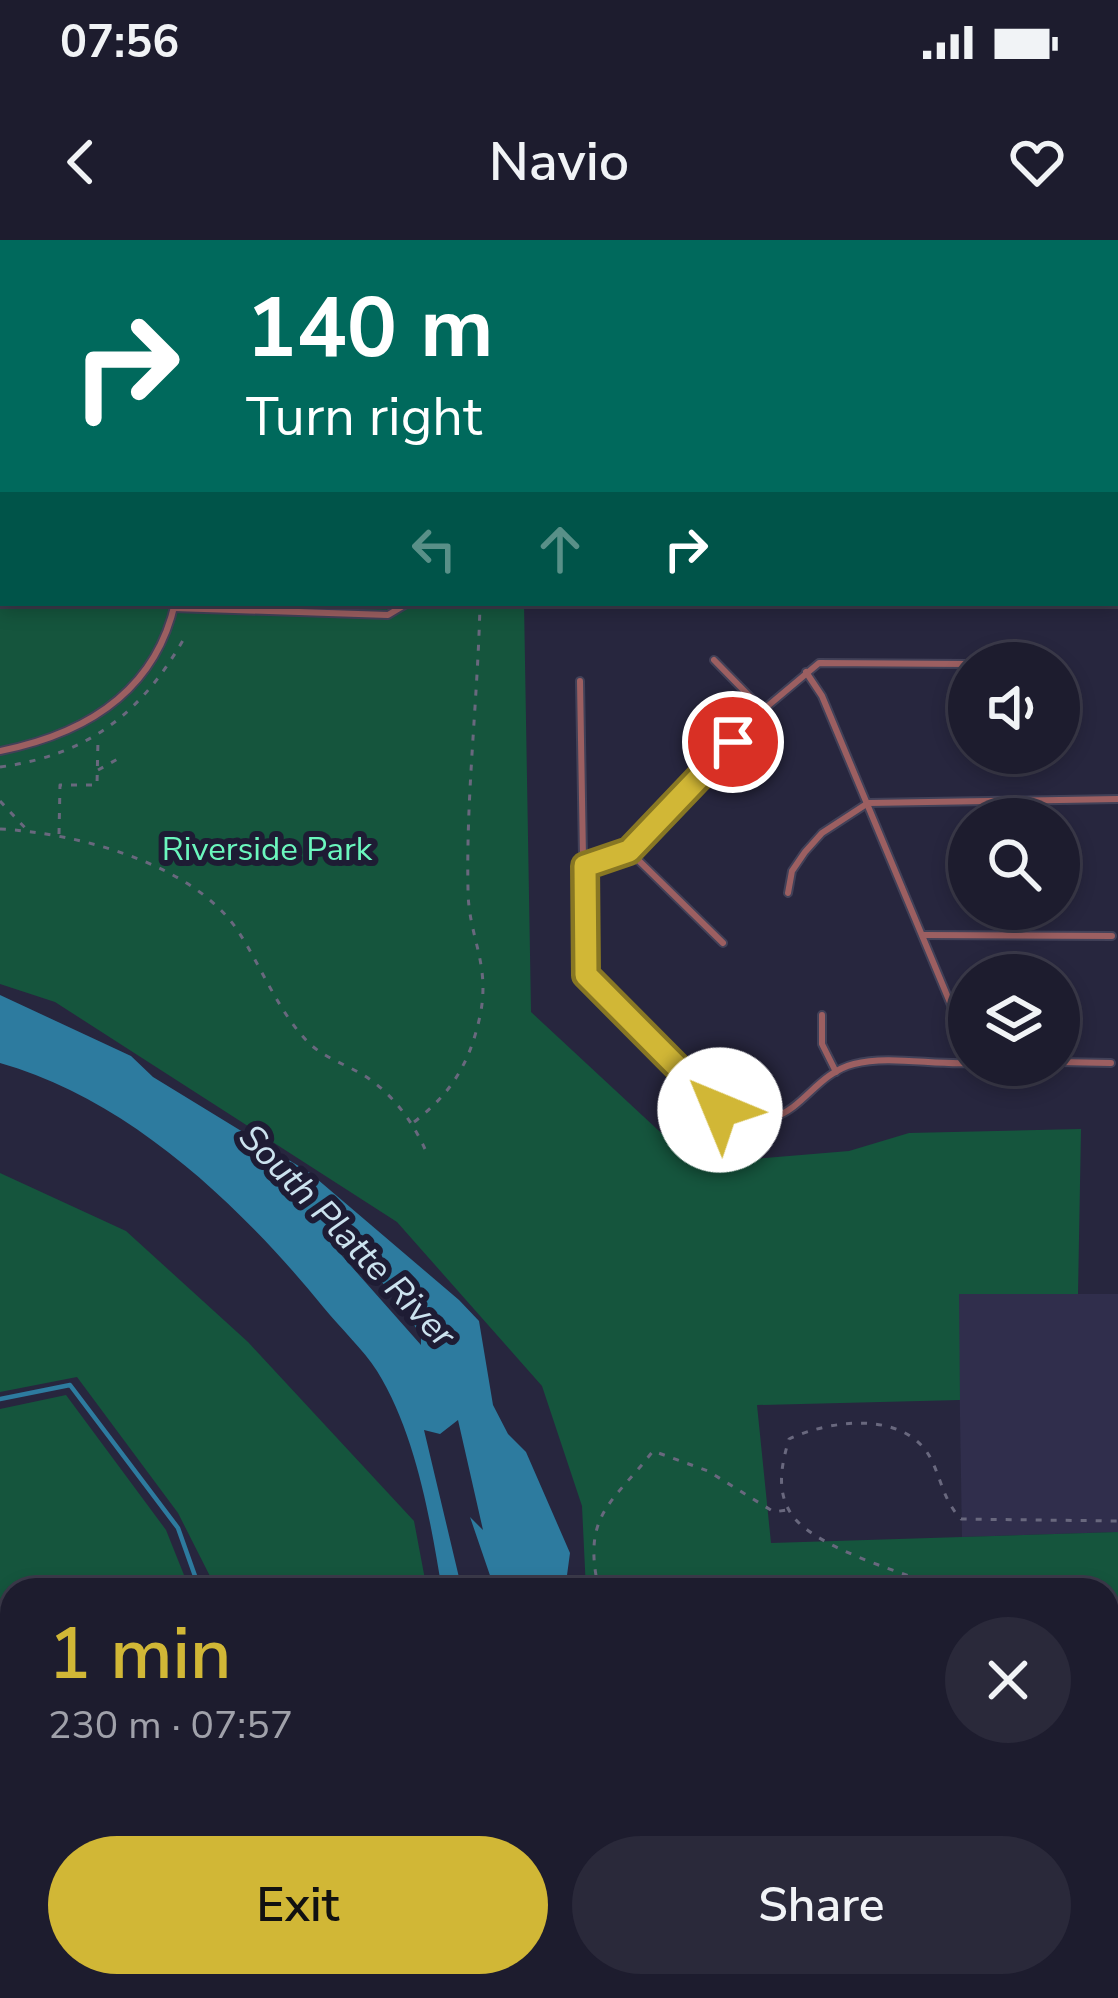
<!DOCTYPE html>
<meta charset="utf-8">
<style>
body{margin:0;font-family:"Nunito Sans",sans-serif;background:#2a293a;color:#f1f3f6;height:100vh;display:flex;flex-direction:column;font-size:45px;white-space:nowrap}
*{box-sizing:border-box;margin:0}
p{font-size:39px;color:#a0a1aa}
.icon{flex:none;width:66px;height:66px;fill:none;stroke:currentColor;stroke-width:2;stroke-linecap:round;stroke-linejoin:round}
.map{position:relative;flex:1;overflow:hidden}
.panel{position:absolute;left:0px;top:1338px;width:1119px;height:420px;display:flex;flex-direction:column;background:#1d1c2e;border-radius:36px 36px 0 0;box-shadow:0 6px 18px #0003,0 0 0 3px #3b3a4a}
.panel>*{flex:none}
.banner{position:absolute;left:0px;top:0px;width:1119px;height:366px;box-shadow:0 6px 18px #0003,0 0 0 3px #3b3a4a;background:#00695c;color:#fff;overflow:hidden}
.fabs{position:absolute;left:948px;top:402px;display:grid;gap:24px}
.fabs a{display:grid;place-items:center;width:132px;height:132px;border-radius:50%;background:#1d1c2e;box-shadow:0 6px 18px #0003,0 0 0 3px #3b3a4a;font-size:60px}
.pin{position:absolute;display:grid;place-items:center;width:102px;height:102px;color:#fff;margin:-51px;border:6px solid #fff;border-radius:50%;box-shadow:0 3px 12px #0007}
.me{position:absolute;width:132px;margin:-66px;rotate:315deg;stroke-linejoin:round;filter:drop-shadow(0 0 9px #0008)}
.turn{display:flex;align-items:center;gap:42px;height:252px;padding:0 48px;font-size:54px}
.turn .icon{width:156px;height:156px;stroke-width:2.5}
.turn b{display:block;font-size:84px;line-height:102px}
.lanes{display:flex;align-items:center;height:114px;padding:0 48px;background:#0003;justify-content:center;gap:60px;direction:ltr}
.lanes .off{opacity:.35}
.round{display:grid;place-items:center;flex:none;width:126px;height:126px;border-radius:63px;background:#2a293a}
.head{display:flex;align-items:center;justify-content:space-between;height:204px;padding:0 48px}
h1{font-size:72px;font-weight:600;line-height:90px;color:#d1b736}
.primary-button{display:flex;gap:24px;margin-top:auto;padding:24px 48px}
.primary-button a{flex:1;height:138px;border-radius:72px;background:#d1b736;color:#111;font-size:48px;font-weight:600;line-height:138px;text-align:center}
.primary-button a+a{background:#2a293a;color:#f1f3f6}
.status{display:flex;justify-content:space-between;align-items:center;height:84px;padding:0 60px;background:#1d1c2e;direction:ltr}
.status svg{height:33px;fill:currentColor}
header{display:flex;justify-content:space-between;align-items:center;height:156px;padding:0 48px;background:#1d1c2e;font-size:54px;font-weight:600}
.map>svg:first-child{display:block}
.built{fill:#302e4c}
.green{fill:#15553d}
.water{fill:#2d7b9f;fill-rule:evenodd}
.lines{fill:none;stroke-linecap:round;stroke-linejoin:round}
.stream{stroke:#2d7b9f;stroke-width:4.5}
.service-casing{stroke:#424158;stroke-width:10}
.minor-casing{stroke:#424158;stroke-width:16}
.path{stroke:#69687e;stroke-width:3;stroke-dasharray:6 9;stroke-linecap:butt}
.service{stroke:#9c5f61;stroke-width:6}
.minor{stroke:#9c5f61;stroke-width:12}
.route-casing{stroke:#887723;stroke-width:30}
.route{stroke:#d1b736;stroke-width:21}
.labels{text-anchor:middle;stroke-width:12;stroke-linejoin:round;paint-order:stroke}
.park-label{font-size:33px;fill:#6bf7be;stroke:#1e1c34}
.water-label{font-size:36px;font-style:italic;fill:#cce3ef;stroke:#1e1c34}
</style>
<div class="status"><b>07:56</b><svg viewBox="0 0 49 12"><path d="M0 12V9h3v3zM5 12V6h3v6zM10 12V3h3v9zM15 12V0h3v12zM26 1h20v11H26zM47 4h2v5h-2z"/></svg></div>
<header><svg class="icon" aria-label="back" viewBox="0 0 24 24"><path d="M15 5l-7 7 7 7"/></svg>Navio<svg class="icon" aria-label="heart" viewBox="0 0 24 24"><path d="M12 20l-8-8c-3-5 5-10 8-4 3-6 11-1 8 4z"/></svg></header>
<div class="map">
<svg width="1118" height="1758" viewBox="0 0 1118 1758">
<rect width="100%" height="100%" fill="#27263e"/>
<path class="built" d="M958,1054H1118V1292L962,1297Z"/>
<g class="green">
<path d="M0,0H1118L1116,38V3H3V363H524L531,772L672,903L694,902L754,919L849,911L909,893L1081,889L1078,1054H959L960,1160L757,1165L771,1303L1118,1292V1758H901L882,1746H1107V1350H586L582,1266L542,1146L397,982L55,762L0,744Z"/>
<path d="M0,933L126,991L248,1102L414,1281L427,1350H217L178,1273L77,1137L0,1152Z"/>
<path d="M66,1155L166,1290L190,1350H12V1621L0,1619V1169Z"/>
<path d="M12,1657V1717L0,1713V1658Z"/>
<path d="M100,1746H473L485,1758H136Z"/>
</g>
<g class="water">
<path d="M0,755L131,816L153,837L310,933L459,1060L479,1081L493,1165L508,1194L526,1212L570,1313L565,1350H495L470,1277L483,1290L458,1180L440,1194L424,1190L462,1350H442C430,1278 416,1194 377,1131C363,1109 341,1089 324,1068C242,967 129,859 0,823ZM328,1000C368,1016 397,1060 421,1095V1105Z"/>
<path d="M531,1746H598V1758H538Z"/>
</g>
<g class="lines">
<g class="stream">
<path d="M0,1159L70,1145L178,1288L200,1350"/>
<path d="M0,1645L12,1644"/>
<path d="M485,1746L496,1758"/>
</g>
<g class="service-casing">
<g id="service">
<path d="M174,368L388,375L408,363"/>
<path d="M714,420L763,470"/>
<path d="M806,432L822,456L969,808"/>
<path d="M580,441L585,735L720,870C796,904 802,837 854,824C888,815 933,825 969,823"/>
<path d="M0,511C85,494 155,452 175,363"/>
<path d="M629,611L723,703"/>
<path d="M585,626L629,611L643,600L763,470L819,423L969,424"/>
<path d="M788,653L792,631L805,612L822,593L868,563L1118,559"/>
<path d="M923,695L1112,696"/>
<path d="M822,775V804L836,832"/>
<path d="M1059,822L1111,823"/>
</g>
</g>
<g class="minor-casing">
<g id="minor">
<path d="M1116,106H1118"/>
<path d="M1116,263H1118"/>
</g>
</g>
<g class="path">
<path d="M0,233H3"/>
<path d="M0,527C89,515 143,472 186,395"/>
<path d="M98,530L123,516"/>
<path d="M0,561L27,590"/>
<path d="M0,589C76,593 193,623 238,691C261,726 277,769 306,800C322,818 349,825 368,838C394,856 412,881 425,909"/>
<path d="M59,594L60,545H97L98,499"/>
<path d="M414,882C452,853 470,822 480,776C491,723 468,697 468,649C466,554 478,458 480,363"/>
<path d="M599,1350C581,1274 613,1263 653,1211L708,1231L774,1272L786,1270"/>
<path d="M651,1350L702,1344L748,1350"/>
<path d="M950,1350C910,1335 811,1308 790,1272C776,1249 782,1223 789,1199C832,1179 908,1170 932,1221C942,1242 944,1261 961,1279L1118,1281"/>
<path d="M1107,1389L1118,1391"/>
<path d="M1107,1463L1118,1472"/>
</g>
<use href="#service" class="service"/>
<use href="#minor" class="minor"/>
</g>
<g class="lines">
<g class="route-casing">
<path id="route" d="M720,870L586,735L585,626L629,611L733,502"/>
</g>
<use href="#route" class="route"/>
</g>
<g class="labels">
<g class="park-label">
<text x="267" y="620">Riverside Park</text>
</g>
<g class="water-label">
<text transform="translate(348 995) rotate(46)" y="13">South Platte River</text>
</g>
</g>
</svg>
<div class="fabs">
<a><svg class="icon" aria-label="sound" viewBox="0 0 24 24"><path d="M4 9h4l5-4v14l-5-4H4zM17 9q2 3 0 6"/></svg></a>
<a><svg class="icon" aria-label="search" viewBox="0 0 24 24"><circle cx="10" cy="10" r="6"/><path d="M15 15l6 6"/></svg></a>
<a><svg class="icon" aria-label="layers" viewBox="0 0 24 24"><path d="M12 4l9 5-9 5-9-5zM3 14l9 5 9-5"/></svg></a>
</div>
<div class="pin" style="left:733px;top:502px;background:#d93025"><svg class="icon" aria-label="arrive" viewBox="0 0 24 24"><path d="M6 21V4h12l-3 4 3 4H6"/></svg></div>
<svg class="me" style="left:720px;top:870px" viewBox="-20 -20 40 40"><circle r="19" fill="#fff"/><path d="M0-13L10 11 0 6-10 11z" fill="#d1b736"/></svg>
<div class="banner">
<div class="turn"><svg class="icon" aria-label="right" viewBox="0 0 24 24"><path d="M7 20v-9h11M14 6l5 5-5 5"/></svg><div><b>140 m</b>Turn right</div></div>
<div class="lanes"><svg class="icon off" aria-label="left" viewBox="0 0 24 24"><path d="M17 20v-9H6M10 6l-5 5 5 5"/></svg><svg class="icon off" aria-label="ahead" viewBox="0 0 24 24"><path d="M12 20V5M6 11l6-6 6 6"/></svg><svg class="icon" aria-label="right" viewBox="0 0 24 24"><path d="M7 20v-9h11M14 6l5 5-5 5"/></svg></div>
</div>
<section class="panel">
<div class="head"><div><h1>1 min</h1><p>230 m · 07:57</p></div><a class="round"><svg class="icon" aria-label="close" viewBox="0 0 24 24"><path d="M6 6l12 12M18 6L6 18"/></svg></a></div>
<div class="primary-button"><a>Exit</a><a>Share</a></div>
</section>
</div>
